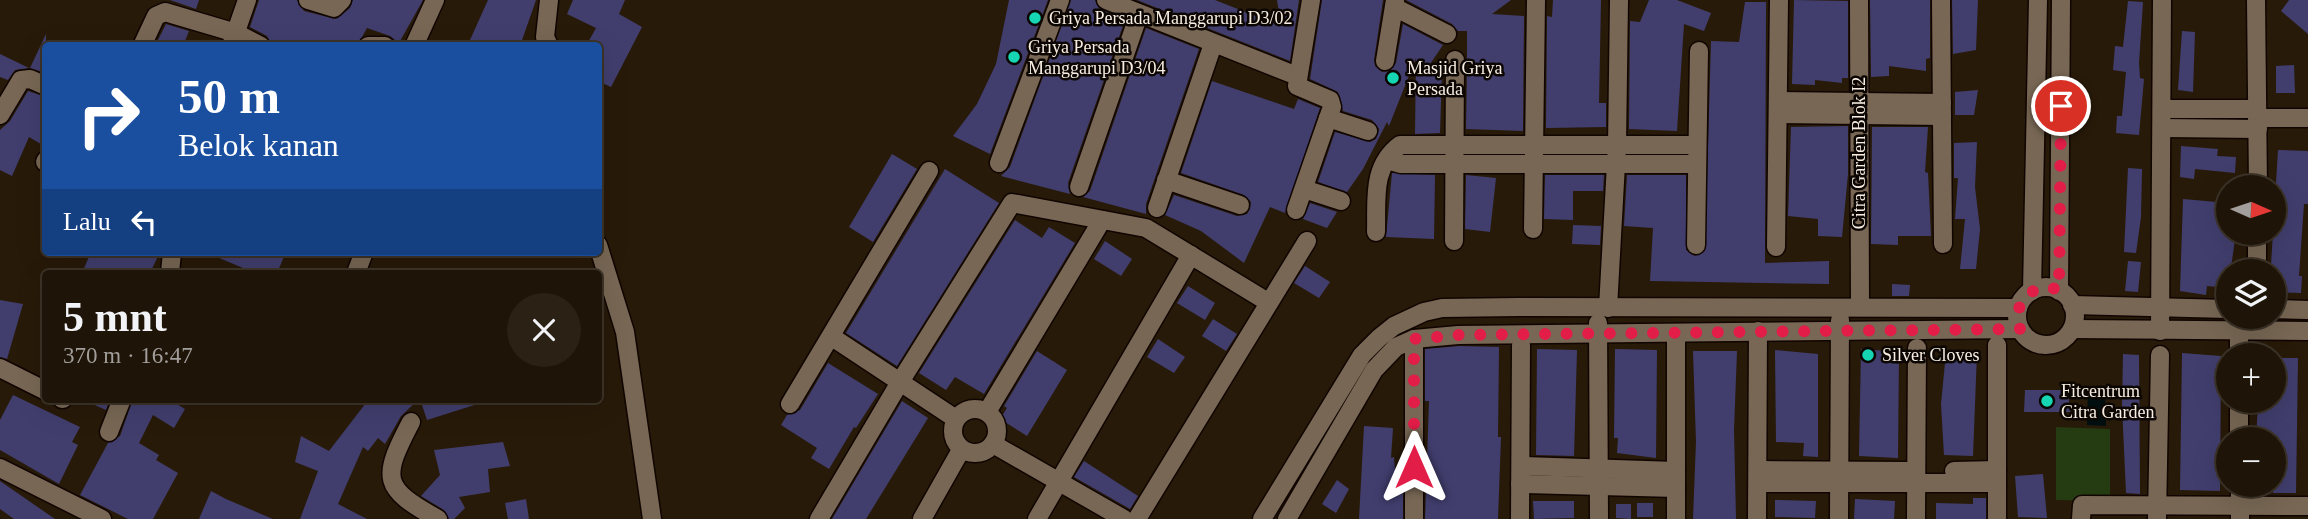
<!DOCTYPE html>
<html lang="id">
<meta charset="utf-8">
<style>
body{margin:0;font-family:"Times New Roman",serif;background:#2b2115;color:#f1f3f6;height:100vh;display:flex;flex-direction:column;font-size:26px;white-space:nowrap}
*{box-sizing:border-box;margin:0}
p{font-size:23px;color:#a19e9b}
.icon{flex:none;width:38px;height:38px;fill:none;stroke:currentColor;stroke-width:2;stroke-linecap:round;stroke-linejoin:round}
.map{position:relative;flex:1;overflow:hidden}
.drawer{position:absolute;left:42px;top:270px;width:560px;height:133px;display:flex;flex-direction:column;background:#1e1407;border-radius:7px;box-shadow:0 7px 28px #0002,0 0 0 2px #3c3328}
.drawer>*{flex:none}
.banner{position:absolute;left:42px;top:42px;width:560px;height:214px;border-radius:7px;box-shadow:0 7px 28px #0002,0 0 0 2px #3c3328;background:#1a4fa0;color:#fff;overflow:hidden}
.needle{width:46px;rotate:93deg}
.buttons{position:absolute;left:2216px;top:175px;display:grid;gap:14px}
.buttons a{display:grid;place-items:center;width:70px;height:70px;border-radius:50%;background:#1e1407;box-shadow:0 7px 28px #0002,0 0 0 2px #3c3328;font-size:35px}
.pin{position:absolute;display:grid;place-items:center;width:60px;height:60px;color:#fff;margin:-30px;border:4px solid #fff;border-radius:50%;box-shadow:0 2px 7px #0007}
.me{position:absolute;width:77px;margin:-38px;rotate:0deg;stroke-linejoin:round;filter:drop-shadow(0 0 5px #0008)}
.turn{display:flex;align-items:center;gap:24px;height:147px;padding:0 21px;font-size:32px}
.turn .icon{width:91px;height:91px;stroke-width:2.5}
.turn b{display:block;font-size:49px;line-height:60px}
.then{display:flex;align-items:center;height:66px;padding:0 21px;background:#0003;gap:14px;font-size:26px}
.round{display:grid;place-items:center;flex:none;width:74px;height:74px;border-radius:37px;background:#2b2115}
.headline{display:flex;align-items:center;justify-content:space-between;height:119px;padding:0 21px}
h1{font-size:42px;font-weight:600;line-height:52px}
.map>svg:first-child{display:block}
.green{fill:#253b12}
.water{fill:#000e0f}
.building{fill:#413e6e}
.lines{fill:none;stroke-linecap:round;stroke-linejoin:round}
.minor-casing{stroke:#100500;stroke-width:21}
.minor{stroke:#786754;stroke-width:18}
.route{stroke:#e11d48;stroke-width:12;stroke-dasharray:0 21.6}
.poi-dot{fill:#15d5b3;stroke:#0c0602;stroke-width:2.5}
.labels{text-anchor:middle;stroke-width:5;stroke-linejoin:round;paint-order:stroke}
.poi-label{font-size:18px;fill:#f7ede2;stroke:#0c0602;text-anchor:start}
.street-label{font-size:18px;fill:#f7ede2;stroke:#0c0602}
</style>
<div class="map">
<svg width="2308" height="519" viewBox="0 0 2308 519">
<rect width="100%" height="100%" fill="#281a09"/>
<path class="green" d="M2056,427L2110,429V501L2056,500Z"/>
<path class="water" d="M2088,388L2105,390L2106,426L2087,425Z"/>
<g class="building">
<path d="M170,0H199L196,9Z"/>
<path d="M259,0H297L304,11L336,19L350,8L353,0H423L399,43L390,36L367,28L357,46H272L267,36L250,27Z"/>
<path d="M488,0H536L520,46H486L470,40Z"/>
<path d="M573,0H625L619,14L642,27L611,87L598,81V46H586L596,28L567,14Z"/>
<path d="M1009,0H1048L990,154L953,136L977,104L996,64Z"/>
<path d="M1071,0H1095L1101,10L1125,20L1068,183L1070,194L1001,176L1010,167Z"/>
<path d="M1137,0H1215L1281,26L1277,0H1299L1290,61Z"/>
<path d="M1322,0H1383L1374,60L1375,66L1382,72L1390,71L1396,63L1403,24L1443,45L1426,70H1442L1440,133L1415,134L1416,58L1389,126L1387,122L1363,169L1347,192L1318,182L1335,132L1370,142L1376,139L1379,129L1372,120L1343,111L1338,92L1310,79Z"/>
<path d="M1406,0H1511L1492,14L1524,16L1523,131L1466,129L1467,70H1473L1467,59V31H1458L1452,24Z"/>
<path d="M1553,0H1601L1599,103H1606V127L1546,128L1547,16L1552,17Z"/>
<path d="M1649,0H1677L1711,13L1704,31L1684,24L1677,131L1629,129L1630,21L1640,22Z"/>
<path d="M1794,0L1848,1V78H1842V83L1815,80V85L1792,84Z"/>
<path d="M1870,0H1930V58L1926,59V71L1889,66V76L1871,77Z"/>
<path d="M1952,0H1978L1976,50L1953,54Z"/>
<path d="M2289,0H2308V34L2281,11Z"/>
<path d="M2128,1L2143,2L2139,63L2140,78L2144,79L2139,135L2116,133L2117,116H2122L2126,72L2113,70L2115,46L2123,47Z"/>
<path d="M1745,2H1766L1765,263L1829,261V284L1650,281L1653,228L1624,226L1627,175H1686V250L1695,256L1705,251L1711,41L1739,42Z"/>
<path d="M166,24L189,31L183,46H155Z"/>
<path d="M1146,28L1199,49L1146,204V214L1083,197L1090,191Z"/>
<path d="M2182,31L2195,32L2193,92L2178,90Z"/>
<path d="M46,34V73L30,68Z"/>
<path d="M0,54L29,68L15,70L8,80L0,77Z"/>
<path d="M2294,65L2295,93H2276V66Z"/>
<path d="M1212,81L1294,109L1298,99L1320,108L1285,213L1270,207L1244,263L1201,231L1165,215L1174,195L1237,216L1247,214L1250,209L1251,202L1244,195L1181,173Z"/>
<path d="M1978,90L1974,115H1955V92Z"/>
<path d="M28,91L46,97V147L29,137L12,176L0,170V130L10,121Z"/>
<path d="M1848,126V174L1842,237L1818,236V219L1788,216L1791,127Z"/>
<path d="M1872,127H1928L1925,172L1928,173L1931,236H1898V245L1871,244Z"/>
<path d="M1977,142L1975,187L1980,229L1976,269H1960L1965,219H1955L1958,178H1954V143Z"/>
<path d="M2181,146L2218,149L2217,156L2236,157L2235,173L2195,169L2194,179L2180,177Z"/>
<path d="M2278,150L2308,151V204H2304L2299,276H2302L2301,293L2274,292L2275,266L2271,265Z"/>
<path d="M892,154L917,169L873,242L849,227Z"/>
<path d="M2128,168L2142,169L2141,217L2136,253L2124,252Z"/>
<path d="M945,169L999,203L897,366L846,333Z"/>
<path d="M1392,173L1435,175L1434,239L1386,237Z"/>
<path d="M1466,175L1496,178L1490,232L1465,229Z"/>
<path d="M1545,175H1604L1603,191H1573V220L1544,219Z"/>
<path d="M2183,199L2228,203V233H2236L2228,288L2207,286L2206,295L2180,291Z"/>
<path d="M1310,203L1337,212L1327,228L1303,219Z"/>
<path d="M1015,220L1042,238L1049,227L1075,243L984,394L955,377L946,390L919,373Z"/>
<path d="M1573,225L1601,226L1600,245L1572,244Z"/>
<path d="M1105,241L1132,259L1121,276L1094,259Z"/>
<path d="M91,252H160L150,273H82Z"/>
<path d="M205,252H286L277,273H255Z"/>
<path d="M2128,261L2141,262L2138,292L2125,291Z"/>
<path d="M1305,266L1330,282L1319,298L1294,283Z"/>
<path d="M1892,284L1910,285L1909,296H1892Z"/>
<path d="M1188,286L1215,303L1205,320L1177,303Z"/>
<path d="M0,300L23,304L7,359L0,357Z"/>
<path d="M1213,319L1237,334L1226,351L1202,336Z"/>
<path d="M1158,339L1185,357L1174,373L1147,357Z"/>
<path d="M1459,346L1499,347L1498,437H1501L1498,519H1425L1429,401H1425V349Z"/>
<path d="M1537,349L1577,350L1574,456L1536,455Z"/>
<path d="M1615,349L1657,350L1656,458L1617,453L1618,438H1614Z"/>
<path d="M1861,349L1899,352L1898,458L1859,456Z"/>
<path d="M1775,350L1818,354V457L1803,456L1804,443L1776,442Z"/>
<path d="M1037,351L1067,370L1027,436L1000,419L1007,408L1004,406Z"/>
<path d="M1693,351H1737L1734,430L1736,519H1693L1696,442Z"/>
<path d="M1946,353H1977L1973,456L1944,455L1941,404Z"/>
<path d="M2182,353L2221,356L2220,491L2180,490Z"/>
<path d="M2123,354L2139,355L2140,494L2126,493L2122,406Z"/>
<path d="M2273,358H2298L2296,493H2273V439H2256L2258,404H2273Z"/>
<path d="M828,363L878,394L856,428L854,427L829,469L811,458L817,448L781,425L787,415L800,410Z"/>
<path d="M2025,390H2068L2070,412H2024Z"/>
<path d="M13,395L80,427L72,442L78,445L59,484L0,450V420Z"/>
<path d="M81,399H110L106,410Z"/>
<path d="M133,399H168L185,409L174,428L153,415L139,443L159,455L156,460L178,473L153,519H128L80,495L108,443L120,436Z"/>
<path d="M369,399H419L401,416L385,444L378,438L368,451L363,447L338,504L367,519H300L318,471L295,462L301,436L329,451Z"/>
<path d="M420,399H484V402L427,420Z"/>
<path d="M902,401L928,418L917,436L866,519H832Z"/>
<path d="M1364,426L1393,428L1391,458L1394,457L1395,470H1403V519H1359Z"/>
<path d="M503,442L510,466L488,469L490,492L459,497L465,508L454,519H449L444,510L421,496L440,475L434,450Z"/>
<path d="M1084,461L1138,496L1130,509L1074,477Z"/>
<path d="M2043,474L2047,518L2018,517L2015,476Z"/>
<path d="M1337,480L1349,489L1336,513L1322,504Z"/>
<path d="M0,481L55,519H14L0,509Z"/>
<path d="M211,491L226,499L273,519H199Z"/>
<path d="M1973,498H1986V519H1936V503L1973,504Z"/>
<path d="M526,499L529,519H508L505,503Z"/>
<path d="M1855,499L1895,501L1894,519H1854Z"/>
<path d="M1775,500L1816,501L1815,518L1775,517Z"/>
<path d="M1533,501H1574V518L1534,519Z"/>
<rect x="1637" y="503" width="16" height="14"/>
<path d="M1616,504H1631V519L1616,518Z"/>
</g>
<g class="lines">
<g class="minor-casing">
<g id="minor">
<path d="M308,0L334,8L342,0"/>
<path d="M1106,0L1297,76"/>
<path d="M1311,0L1297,86L1330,100L1332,107L1328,118L1368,131"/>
<path d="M1859,0L1860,306"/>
<path d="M1941,0L1943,244"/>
<path d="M2256,0L2258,187"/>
<path d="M1394,7L1447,34"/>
<path d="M142,46L156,16L165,12L236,33L261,46"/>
<path d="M231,46L247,0"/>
<path d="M368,46H385"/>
<path d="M414,46L435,0"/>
<path d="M549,46L545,37L549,0"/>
<path d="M1385,61L1395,0"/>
<path d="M1778,101L1942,103"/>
<path d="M2163,109H2257"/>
<path d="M1778,114L1942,116"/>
<path d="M0,115L21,80L30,79L46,86"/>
<path d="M2257,118H2308"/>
<path d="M2163,128L2258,129"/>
<path d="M1387,160L1401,164H1695"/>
<path d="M45,162L46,160"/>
<path d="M999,163L1060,0"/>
<path d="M1166,180L1240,205"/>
<path d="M1079,187L1139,14"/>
<path d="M1304,189L1341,201"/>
<path d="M1157,208L1213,44"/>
<path d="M1296,210L1328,118"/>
<path d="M1533,229L1536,0"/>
<path d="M1376,232C1377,200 1371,167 1400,145H1695"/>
<path d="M1454,241L1455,60"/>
<path d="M598,245L625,332L652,519"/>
<path d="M1696,245L1699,51"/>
<path d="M1776,247L1779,0"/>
<path d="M2257,271V233"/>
<path d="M170,273L172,252"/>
<path d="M356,273L364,252"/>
<circle cx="2046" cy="316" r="29"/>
<path d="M2032,291L2038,0"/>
<path d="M2059,291L2061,0"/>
<path d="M2072,305L2228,309"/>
<path d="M1608,308L1617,146L1619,0"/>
<path d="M2273,309L2308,310"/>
<path d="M1598,323L1599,519"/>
<path d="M2072,329L2308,331"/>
<path d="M2160,331L2162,0"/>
<path d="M2239,331V355"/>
<path d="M1676,333V519"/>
<path d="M832,337L956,419"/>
<path d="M1997,345V519"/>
<path d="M0,368L46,391"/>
<path d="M62,399H63"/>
<path d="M2239,401V439"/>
<path d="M790,404L929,171"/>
<circle cx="975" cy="431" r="22"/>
<path d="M987,412L1102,220"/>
<path d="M411,422C381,479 382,488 438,519"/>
<path d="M109,432L122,399"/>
<path d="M993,444L1124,519"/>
<path d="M1521,466L1676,471"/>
<path d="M0,468L102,519"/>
<path d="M1758,470L1908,471"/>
<path d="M1954,471L1997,470"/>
<path d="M1758,483H1997"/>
<path d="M1520,484L1676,488"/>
<path d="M819,519L900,382L1012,203L1146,228L1268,302"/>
<path d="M922,519L961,450"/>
<path d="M1037,519L1191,255"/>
<path d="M1137,519L1307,241"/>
<path d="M1262,519L1362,355L1379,338L1394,326L1424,312L1442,308L1519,307L2018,308"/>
<path d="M1287,519L1374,370L1396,347L1414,339L1458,335L2020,329"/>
<path d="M1414,519V339"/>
<path d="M1520,519L1521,345"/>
<path d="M1757,519L1758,331"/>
<path d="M1839,519L1840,320"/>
<path d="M1916,519L1917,348"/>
<path d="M2081,519L2082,505L2308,506"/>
<path d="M2157,519L2160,355"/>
<path d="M2240,519V485"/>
</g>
</g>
<use href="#minor" class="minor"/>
</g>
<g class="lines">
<path class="route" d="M1414,467V339L1458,335L2020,329C2011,302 2033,281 2059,290L2061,106"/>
</g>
<g class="poi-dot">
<circle cx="1035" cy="18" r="7"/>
<circle cx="1014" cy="57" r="7"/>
<circle cx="1393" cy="78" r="7"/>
<circle cx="1868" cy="355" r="7"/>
<circle cx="2047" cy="401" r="7"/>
</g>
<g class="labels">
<g class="poi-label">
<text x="1049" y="24">Griya Persada Manggarupi D3/02</text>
<text x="1028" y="53">Griya Persada<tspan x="1028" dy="21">Manggarupi D3/04</tspan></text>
<text x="1407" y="74">Masjid Griya<tspan x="1407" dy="21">Persada</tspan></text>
<text x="1882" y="361">Silver Cloves</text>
<text x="2061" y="397">Fitcentrum<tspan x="2061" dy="21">Citra Garden</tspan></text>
</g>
<g class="street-label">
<text transform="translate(1859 153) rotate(-90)" y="6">Citra Garden Blok I2</text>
</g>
</g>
</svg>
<div class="buttons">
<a><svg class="needle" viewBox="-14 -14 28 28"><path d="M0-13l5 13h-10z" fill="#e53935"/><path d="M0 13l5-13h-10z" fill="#a19e9b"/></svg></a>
<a><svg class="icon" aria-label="layers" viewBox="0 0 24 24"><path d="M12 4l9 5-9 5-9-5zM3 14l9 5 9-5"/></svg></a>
<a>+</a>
<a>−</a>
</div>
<div class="pin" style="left:2061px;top:106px;background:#d93025"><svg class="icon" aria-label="arrive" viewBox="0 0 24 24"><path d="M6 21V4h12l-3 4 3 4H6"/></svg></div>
<svg class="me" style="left:1414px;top:467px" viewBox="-20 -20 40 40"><path d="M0-17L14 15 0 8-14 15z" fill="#e11d48" stroke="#fff" stroke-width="4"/></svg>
<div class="banner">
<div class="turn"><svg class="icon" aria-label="right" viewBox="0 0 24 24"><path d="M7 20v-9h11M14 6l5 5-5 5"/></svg><div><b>50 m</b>Belok kanan</div></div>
<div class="then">Lalu<svg class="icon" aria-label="left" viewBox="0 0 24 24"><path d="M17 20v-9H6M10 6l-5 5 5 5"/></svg></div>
</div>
<section class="drawer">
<div class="headline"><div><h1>5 mnt</h1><p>370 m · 16:47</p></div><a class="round"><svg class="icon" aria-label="close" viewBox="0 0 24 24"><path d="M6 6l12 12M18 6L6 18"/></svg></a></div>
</section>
</div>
